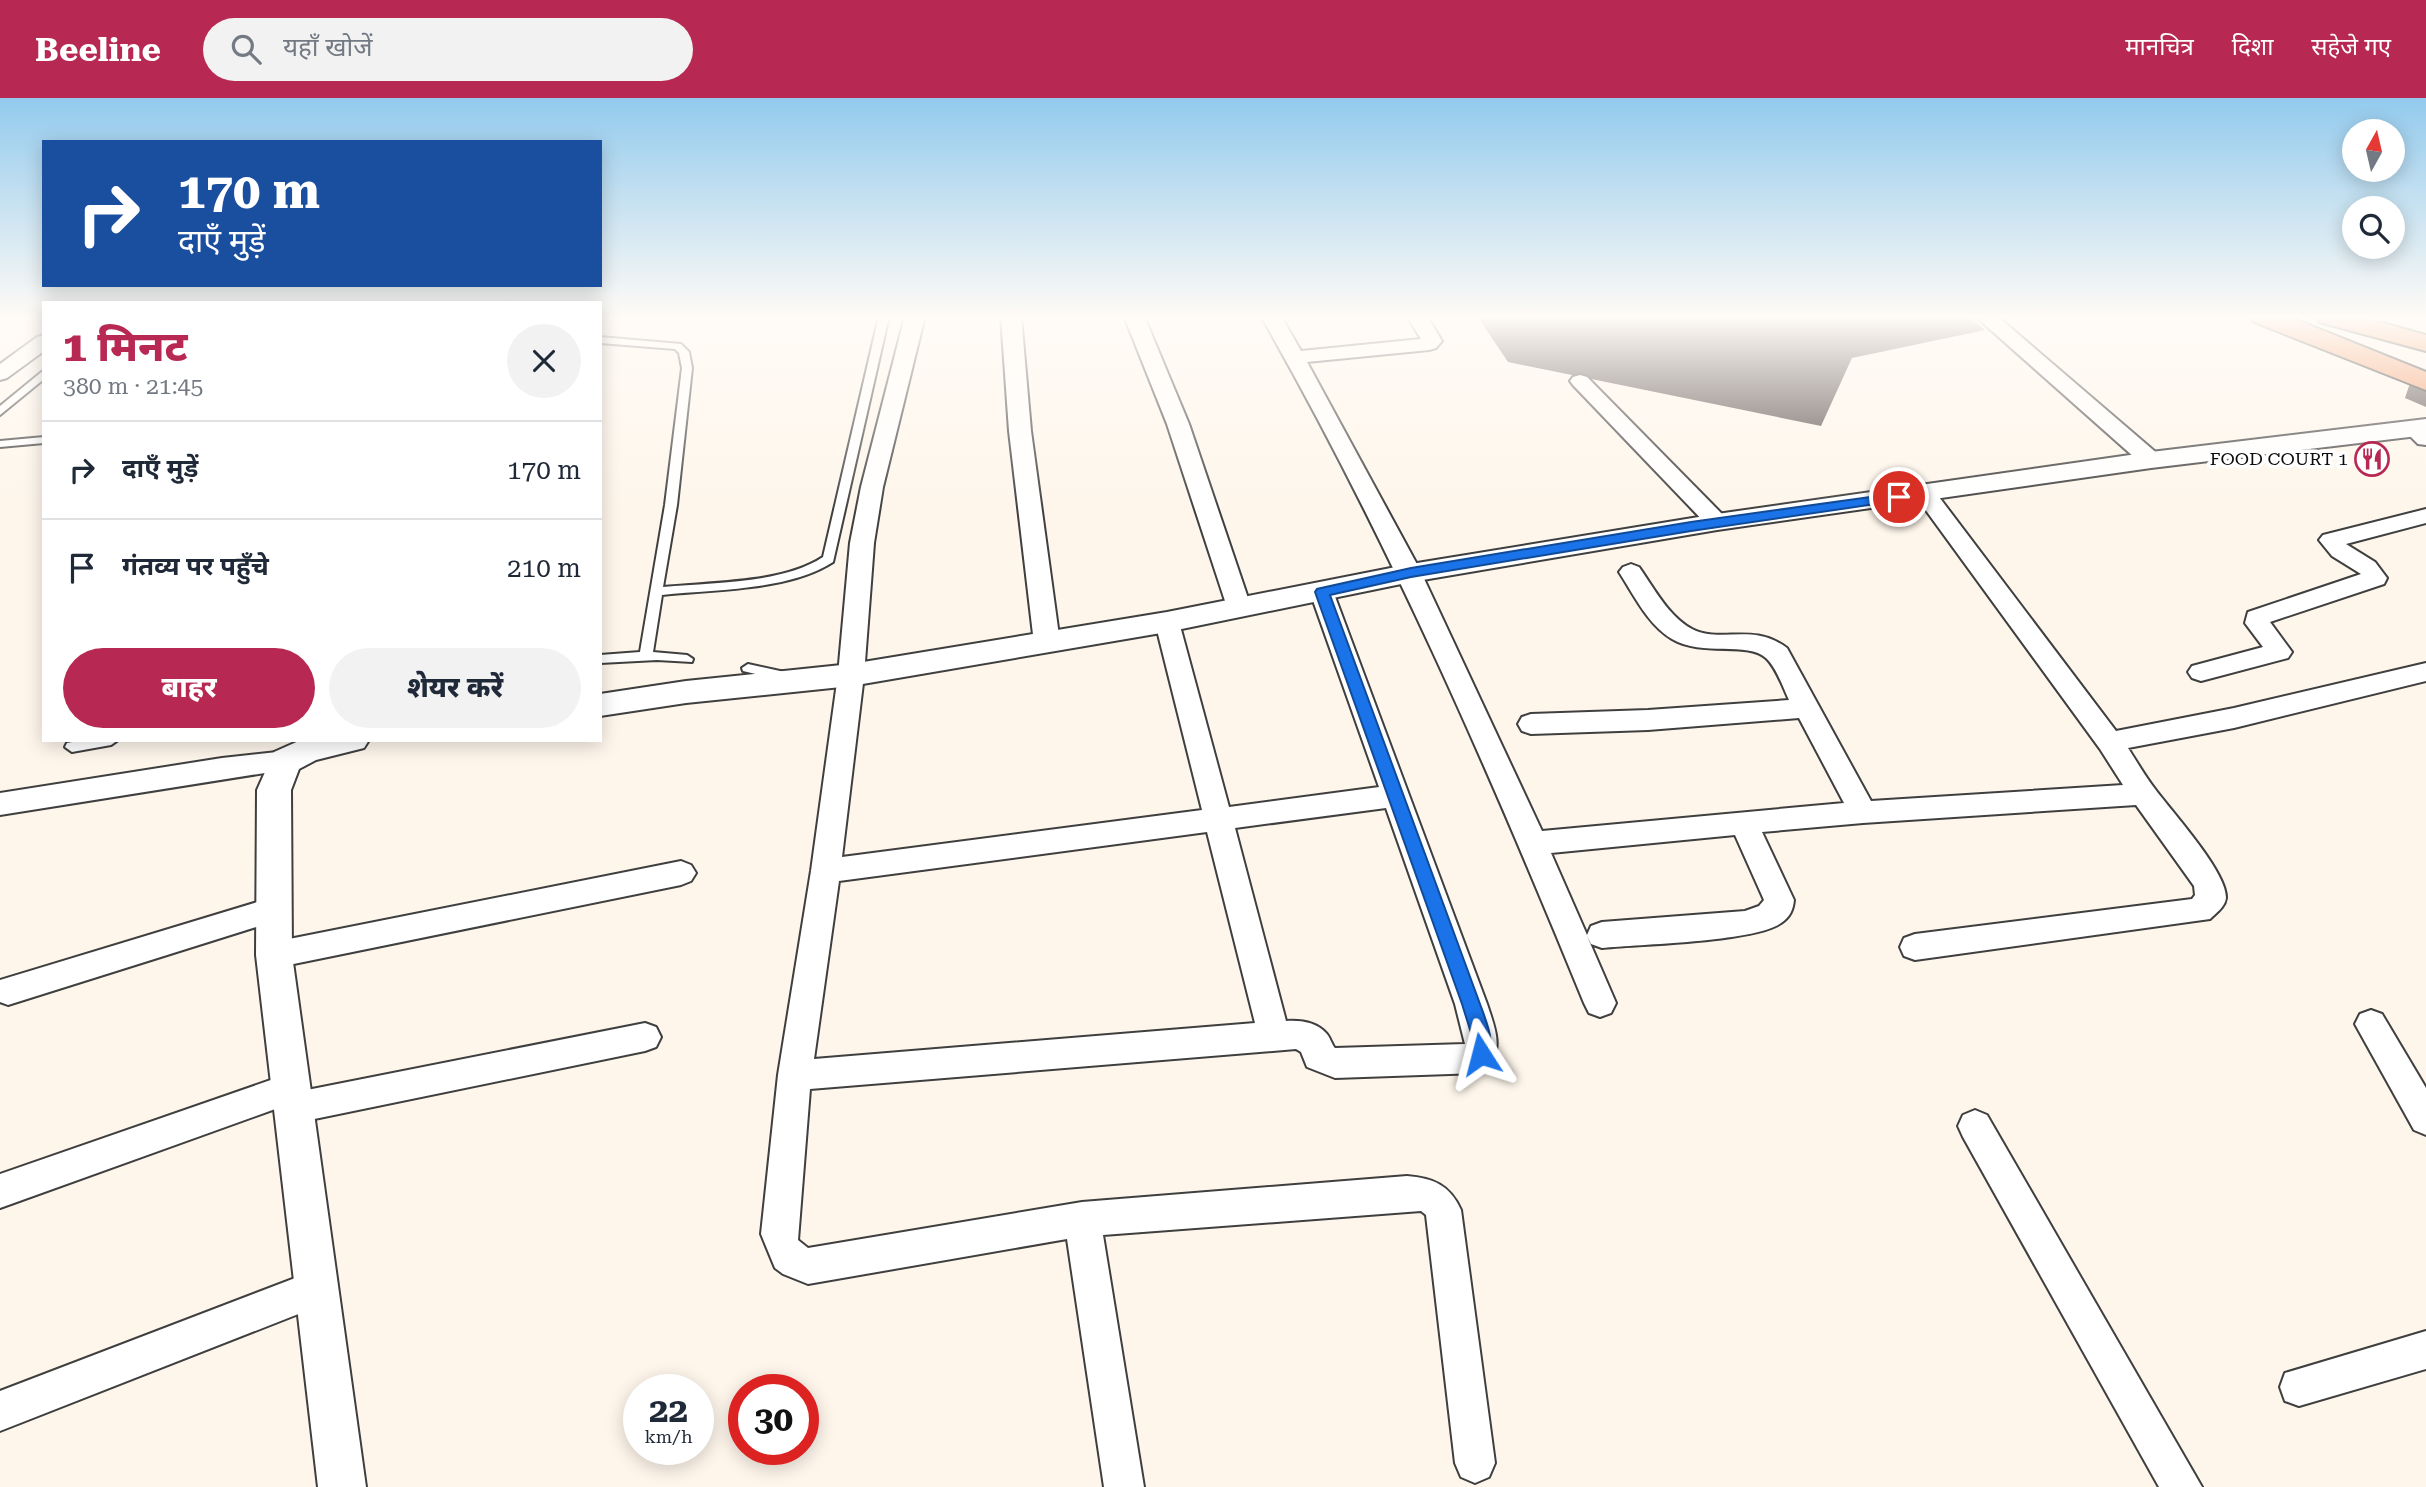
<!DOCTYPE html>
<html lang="hi">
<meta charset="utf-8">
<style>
body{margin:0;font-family:"Roboto Serif","Noto Sans Devanagari",serif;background:#f2f2f3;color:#1f2937;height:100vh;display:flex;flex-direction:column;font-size:26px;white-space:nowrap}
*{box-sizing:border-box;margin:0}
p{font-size:23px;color:#747a83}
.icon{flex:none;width:38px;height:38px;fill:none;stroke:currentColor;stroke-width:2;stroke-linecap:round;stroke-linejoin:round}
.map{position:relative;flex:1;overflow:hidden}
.drawer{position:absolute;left:42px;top:203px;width:560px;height:441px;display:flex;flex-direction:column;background:#fff;border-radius:0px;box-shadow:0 4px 18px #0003}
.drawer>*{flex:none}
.guide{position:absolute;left:42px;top:42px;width:560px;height:147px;border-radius:0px;box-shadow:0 4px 18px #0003;background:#1a4fa0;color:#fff;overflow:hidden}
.needle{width:46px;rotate:8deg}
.buttons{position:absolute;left:2342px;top:21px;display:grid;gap:14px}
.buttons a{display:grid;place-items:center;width:63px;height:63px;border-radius:50%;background:#fff;box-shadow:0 4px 18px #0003;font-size:35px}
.speed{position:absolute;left:623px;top:1276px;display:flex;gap:14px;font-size:35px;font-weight:700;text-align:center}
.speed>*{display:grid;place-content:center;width:91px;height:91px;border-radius:50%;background:#fff;box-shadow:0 4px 18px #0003;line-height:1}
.speed small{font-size:18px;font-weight:400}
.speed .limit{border:10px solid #d22;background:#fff;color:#111}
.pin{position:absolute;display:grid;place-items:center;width:60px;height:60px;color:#fff;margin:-30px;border:4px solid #fff;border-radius:50%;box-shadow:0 2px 7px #0007}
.me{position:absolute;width:77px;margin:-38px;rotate:351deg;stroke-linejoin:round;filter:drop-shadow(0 0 5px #0008)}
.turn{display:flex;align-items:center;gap:24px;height:147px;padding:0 21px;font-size:32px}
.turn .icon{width:91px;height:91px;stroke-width:2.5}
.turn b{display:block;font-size:49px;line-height:60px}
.round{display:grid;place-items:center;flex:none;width:74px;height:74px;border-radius:37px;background:#f2f2f3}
.overview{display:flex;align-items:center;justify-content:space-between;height:119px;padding:0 21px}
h1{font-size:42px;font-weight:800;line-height:52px;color:#b72953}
.cta{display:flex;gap:14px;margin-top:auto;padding:14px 21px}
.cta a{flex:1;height:80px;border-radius:42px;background:#b72953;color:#fff;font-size:28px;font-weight:800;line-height:80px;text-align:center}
.cta a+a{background:#f2f2f3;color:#1f2937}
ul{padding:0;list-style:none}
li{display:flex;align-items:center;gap:21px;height:98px;padding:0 21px;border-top:2px solid #e0e1e3}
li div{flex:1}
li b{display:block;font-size:26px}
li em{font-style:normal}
header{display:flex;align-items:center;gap:42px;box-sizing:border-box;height:98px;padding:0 35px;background:#b72953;color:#fff}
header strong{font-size:33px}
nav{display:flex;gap:38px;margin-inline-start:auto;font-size:24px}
.search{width:490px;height:63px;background:#f2f2f3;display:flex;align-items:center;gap:18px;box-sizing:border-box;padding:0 24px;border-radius:38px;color:#747a83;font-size:26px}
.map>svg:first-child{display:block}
.building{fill:#544a49}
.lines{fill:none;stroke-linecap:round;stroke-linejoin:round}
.service-casing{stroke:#3f3f3f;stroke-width:4}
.minor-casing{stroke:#3f3f3f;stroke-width:4}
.tertiary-casing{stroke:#3f3f3f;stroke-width:4}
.trunk-casing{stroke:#1d1d1d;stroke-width:4}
.service{fill:#fff;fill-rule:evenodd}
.minor{fill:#fff;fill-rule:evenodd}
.tertiary{fill:#fff;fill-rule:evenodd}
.trunk{fill:#f2925f;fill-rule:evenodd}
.route{fill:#1a73e8;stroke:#114b97;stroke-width:2}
.labels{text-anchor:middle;stroke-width:7;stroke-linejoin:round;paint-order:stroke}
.far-poi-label{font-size:18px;fill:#0c0c0c;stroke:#fff;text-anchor:end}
</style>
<header>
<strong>Beeline</strong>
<div class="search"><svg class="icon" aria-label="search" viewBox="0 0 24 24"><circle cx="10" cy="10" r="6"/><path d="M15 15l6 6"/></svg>यहाँ खोजें</div>
<nav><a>मानचित्र</a><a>दिशा</a><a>सहेजे गए</a></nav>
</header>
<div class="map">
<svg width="2426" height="1389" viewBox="0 0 2426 1389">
<rect width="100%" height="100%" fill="#fef6eb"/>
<g class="building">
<path d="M1477,218H1968L1985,232L1852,260L1821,328L1508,264Z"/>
<path d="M2410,285L2426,292V309L2405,300Z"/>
</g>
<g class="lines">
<g class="service-casing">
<g id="service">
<path d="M879,218H889L833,464C788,493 715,491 662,497L653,554L687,557L693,561L692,564L657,562L600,565V557L640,554L665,407L682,270L679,255L675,251L600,245V239L681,246L689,254L692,270L677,407L663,489C712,484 782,486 823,459Z"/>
<path d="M44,272V281L0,317V308Z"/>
<path d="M44,339V345L0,349V343Z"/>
<path d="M748,566L789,575L790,578L784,583L743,573L742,570Z"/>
<path d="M82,642H118L111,647L72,654L65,649L67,645Z"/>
</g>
</g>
<g class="minor-casing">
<g id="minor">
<path d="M905,218H925L883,389L874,445L864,577L842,759L1202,712L1155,524L1158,518L1167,516L1176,518L1179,524L1229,709L1379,689L1310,494L1313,488L1322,486L1331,488L1487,906C1495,930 1502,946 1491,970L1479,975L1335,980L1307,969L1301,954L1296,951L810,991L798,1142L808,1150L1082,1104L1407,1078C1433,1080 1450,1087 1461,1112L1495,1365L1489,1379L1475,1385L1461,1379L1455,1365L1426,1117L1421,1113L1103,1137L1144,1389H1104L1067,1141L808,1186L783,1176L775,1170L761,1136L778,977L811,773L838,577L850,445L861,389ZM1386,710L1455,906L1465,946L1335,950C1332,947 1330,939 1326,935C1316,924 1300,922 1286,923L1235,730ZM1207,734L1255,925L814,961L839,783Z"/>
<path d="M1001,218H1021L1031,333L1060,545L1056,551L1047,554L1038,551L1034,545L1009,333Z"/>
<path d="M1124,218H1144L1189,326L1251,509L1248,515L1239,517L1230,515L1227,509L1167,326Z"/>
<path d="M1261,218H1281L1301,253L1421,241L1407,218H1427L1442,243L1436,250L1429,252L1307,264L1419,470L1542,733L1844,705L1799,620L1648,632L1531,636L1522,633L1518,626L1522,619L1531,616L1648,612L1789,602C1783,589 1776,569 1766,560C1748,543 1702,559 1672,541C1648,527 1634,497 1619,474L1623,469L1631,466L1639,469C1654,490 1668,518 1692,531C1722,546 1752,524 1787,550L1871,703L2123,687L2100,651L1914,396L1917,391H1933L2116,633L2234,610L2426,565V583L2234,630L2128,650C2137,664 2145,678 2155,691C2172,714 2227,774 2226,800C2225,809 2216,815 2210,821L1915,862L1904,858L1900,849L1904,840L1915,836L2192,801L2195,797L2194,788L2136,707L1863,725L1762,734L1794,802C1793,812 1790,819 1781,825C1755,844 1639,846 1602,850L1591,846L1587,838L1616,905L1611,915L1600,919L1589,915L1584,905C1488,670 1387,439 1261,218ZM1735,737L1764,802L1759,808L1745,813L1602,824L1591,828L1587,837L1551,755Z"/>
<path d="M1975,218H1997L2159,357L2162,362L2159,367H2143Z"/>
<path d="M44,237V253L7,280L0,282V266L37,239Z"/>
<path d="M1580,277L1587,279L1725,419L1729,424L1725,429H1709L1573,287L1570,283L1573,279Z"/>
<path d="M2414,325L2426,330V347L2418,346L2403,331L2406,326Z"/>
<path d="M2426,411V425L2346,446L2375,464L2387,480L2384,486L2270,524L2292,554L2288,560L2201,583L2192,580L2188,574L2192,568L2263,549L2245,525L2248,514L2361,476L2332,458L2319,442L2323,437Z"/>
<path d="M286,653L296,656L300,663L296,670L0,717V695L222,660Z"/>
<path d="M681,763L691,767L696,775L691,783L681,787L274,870L263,866L259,857L263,848L274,844Z"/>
<path d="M274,799L285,802L289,811L285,820L8,907L0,904V882Z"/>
<path d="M2371,912L2382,916L2426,990V1037L2414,1032L2355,926L2360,916Z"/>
<path d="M645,925L656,929L661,939L656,949L645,953L295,1025L283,1021L278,1010L0,1110V1076L291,975L303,979L307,992Z"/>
<path d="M1975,1012L1987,1017L2202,1389H2159L1963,1039L1958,1028L1963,1017Z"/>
<path d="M316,1172L329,1178L335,1191L329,1204L0,1333V1293Z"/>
<path d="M2426,1233V1271L2299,1308L2285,1303L2280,1289L2285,1275Z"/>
</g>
</g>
<g class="tertiary-casing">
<g id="tertiary">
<path d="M2364,218H2388L2385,223H2367Z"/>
<path d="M2426,321V337L2151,370L1717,432L1411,484L1167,534L851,588L686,605L600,618V596L686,583L851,566L1167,514L1411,466L1717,416L2151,354Z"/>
<path d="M301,642H369L364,650L316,662L299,671L291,692L292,857L366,1389H318L256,857L257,692L274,654Z"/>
</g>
</g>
<g class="trunk-casing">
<g id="trunk">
<path d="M2250,218H2287L2426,274V292L2254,224Z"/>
<path d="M2315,218H2358L2426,237V253L2319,224Z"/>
</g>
</g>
<use href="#service" class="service"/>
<use href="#minor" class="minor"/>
<use href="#tertiary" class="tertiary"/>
<use href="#trunk" class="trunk"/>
</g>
<linearGradient id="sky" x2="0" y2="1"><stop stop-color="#92caed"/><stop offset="0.53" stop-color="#fffbf6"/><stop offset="1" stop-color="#fffbf6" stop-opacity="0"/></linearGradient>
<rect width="2426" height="413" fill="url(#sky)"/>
<path class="route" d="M1899,395L1903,397V402L1691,433L1411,479L1330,497L1480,906C1486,923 1496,945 1488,962L1481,964L1475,962L1472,938L1462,906L1315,494L1317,491L1411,470L1691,424Z"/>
<defs>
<g id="restaurant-ring" transform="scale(1.75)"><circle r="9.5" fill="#fff" stroke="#b72953" stroke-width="1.5"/><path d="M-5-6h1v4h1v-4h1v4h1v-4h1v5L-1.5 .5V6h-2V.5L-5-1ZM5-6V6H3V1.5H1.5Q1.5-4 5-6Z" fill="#b72953"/></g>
</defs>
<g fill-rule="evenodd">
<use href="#restaurant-ring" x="2372" y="361"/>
</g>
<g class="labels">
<g class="far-poi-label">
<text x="2348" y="367">FOOD COURT 1</text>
</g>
</g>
</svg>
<div class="buttons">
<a><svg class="needle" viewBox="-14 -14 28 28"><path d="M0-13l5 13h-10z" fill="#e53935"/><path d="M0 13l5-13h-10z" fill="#747a83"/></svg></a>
<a><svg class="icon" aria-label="search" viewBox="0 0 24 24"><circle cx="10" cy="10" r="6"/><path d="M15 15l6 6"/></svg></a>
</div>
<div class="speed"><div>22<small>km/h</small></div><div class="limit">30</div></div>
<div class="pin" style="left:1899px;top:399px;background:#d93025"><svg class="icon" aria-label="arrive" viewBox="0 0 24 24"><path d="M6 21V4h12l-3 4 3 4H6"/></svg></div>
<svg class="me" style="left:1481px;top:956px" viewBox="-20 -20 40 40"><path d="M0-17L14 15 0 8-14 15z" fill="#1a73e8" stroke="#fff" stroke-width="4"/></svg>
<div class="guide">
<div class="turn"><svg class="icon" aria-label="right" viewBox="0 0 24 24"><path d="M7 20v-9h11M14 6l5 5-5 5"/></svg><div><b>170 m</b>दाएँ मुड़ें</div></div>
</div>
<section class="drawer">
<div class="overview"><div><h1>1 मिनट</h1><p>380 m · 21:45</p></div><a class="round"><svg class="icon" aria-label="close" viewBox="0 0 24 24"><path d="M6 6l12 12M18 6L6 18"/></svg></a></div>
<ul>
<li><svg class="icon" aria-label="right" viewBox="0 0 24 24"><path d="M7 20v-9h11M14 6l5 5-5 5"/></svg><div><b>दाएँ मुड़ें</b></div><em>170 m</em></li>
<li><svg class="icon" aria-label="arrive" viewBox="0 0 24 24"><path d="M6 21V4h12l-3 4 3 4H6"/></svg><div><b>गंतव्य पर पहुँचे</b></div><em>210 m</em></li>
</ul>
<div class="cta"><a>बाहर</a><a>शेयर करें</a></div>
</section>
</div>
